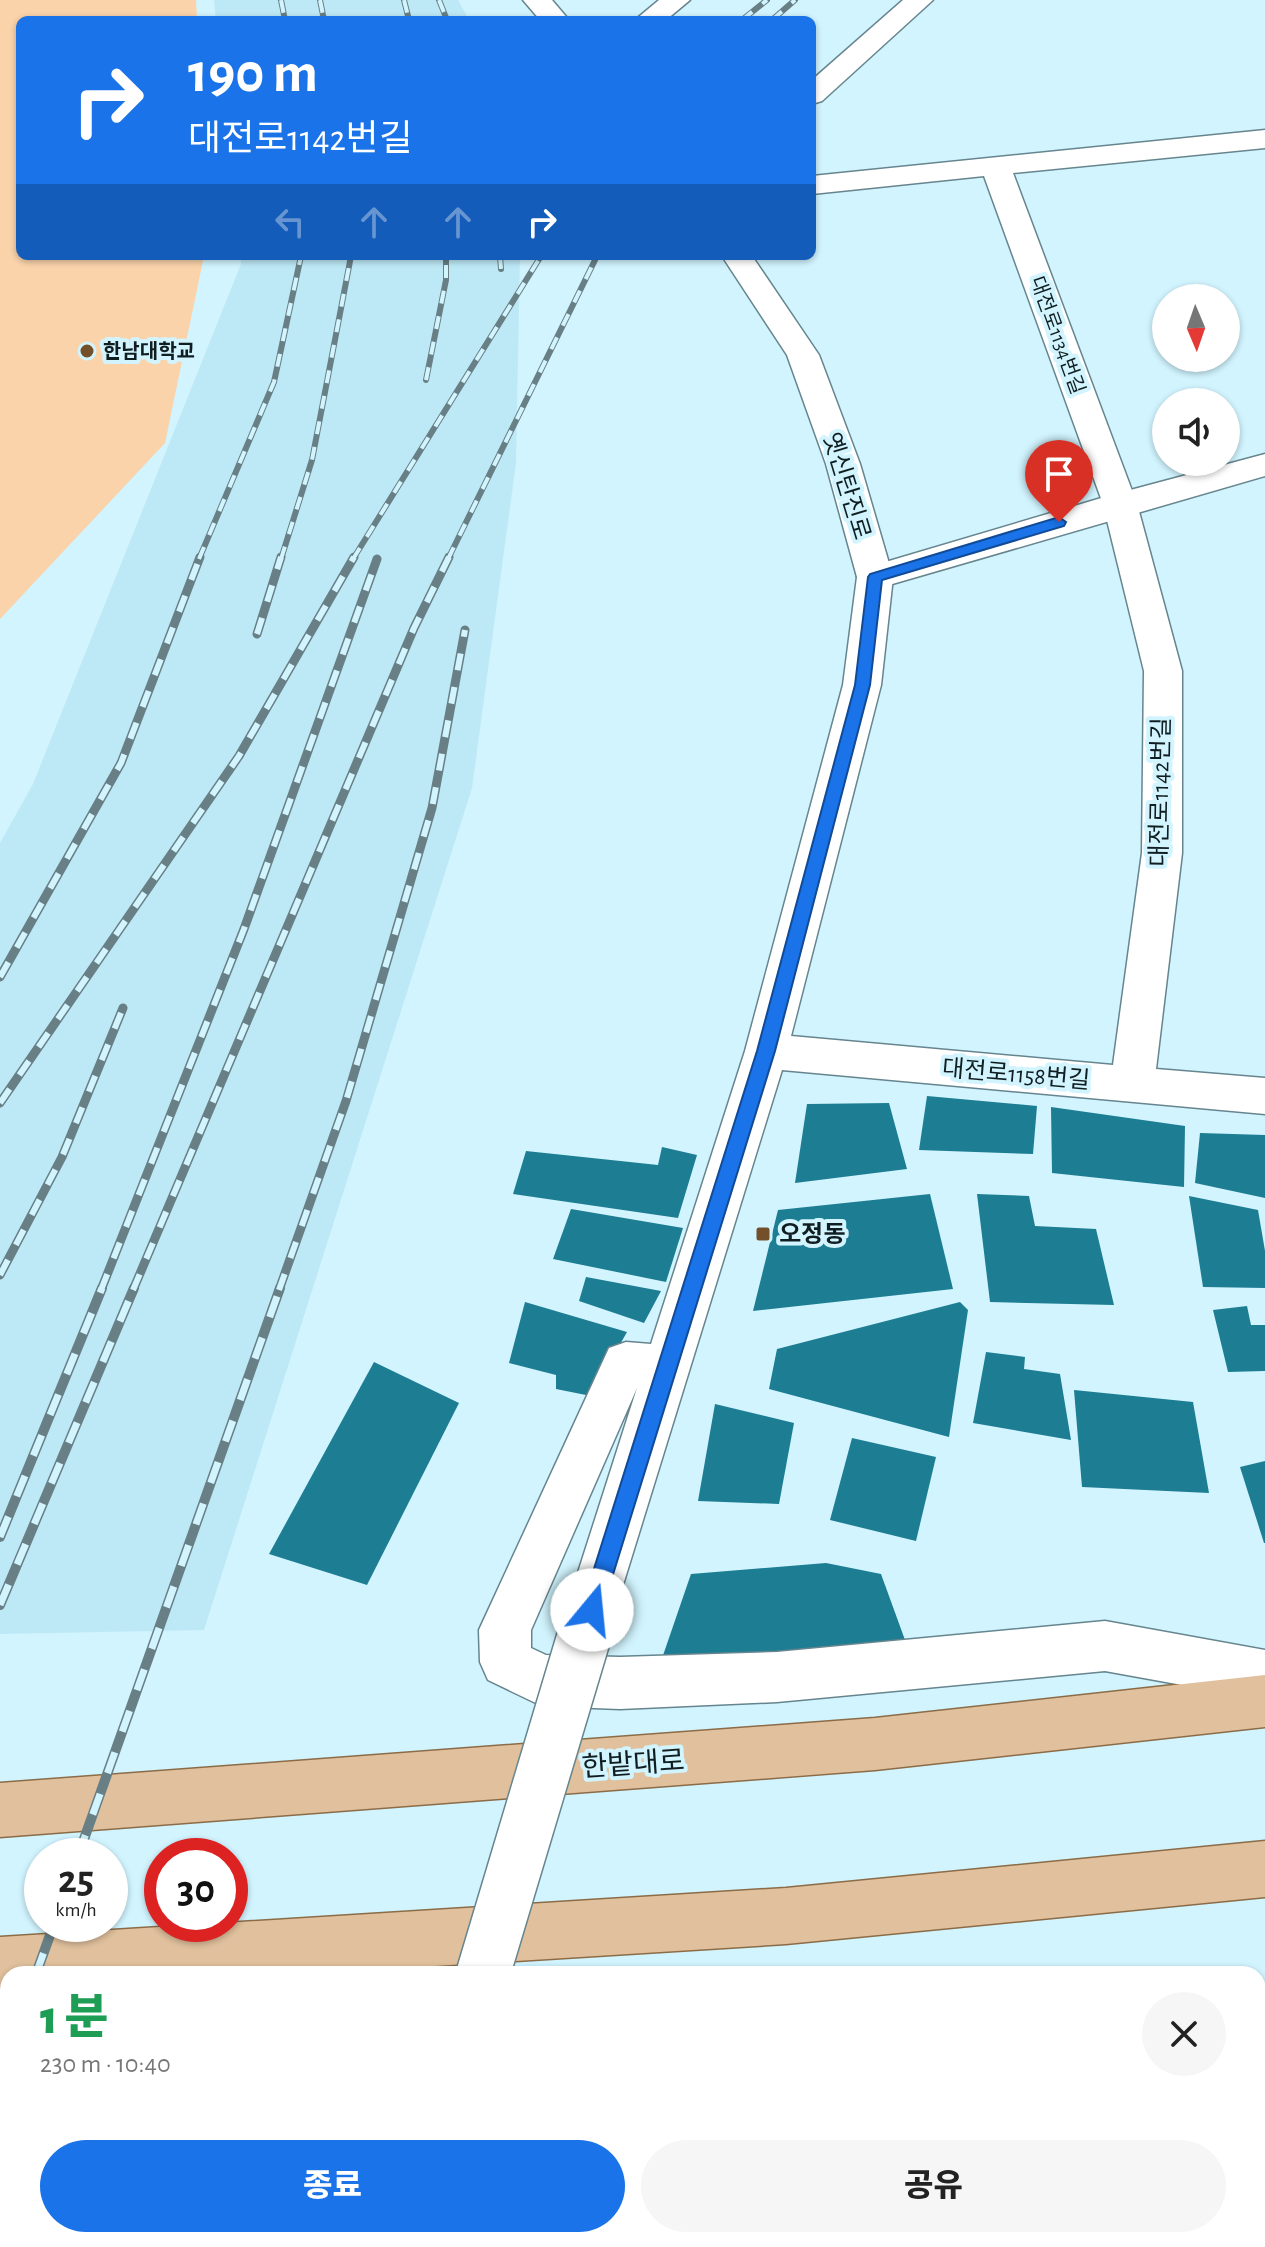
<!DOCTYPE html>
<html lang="ko">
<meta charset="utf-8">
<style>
body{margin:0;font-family:"Alegreya Sans","Noto Sans KR",sans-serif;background:#f6f6f6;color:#222;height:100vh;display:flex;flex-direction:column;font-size:30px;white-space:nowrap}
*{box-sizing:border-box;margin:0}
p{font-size:26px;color:#767676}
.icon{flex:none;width:44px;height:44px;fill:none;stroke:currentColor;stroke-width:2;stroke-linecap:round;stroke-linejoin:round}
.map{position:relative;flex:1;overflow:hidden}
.sheet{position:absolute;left:0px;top:1966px;width:1266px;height:282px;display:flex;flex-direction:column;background:#fff;border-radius:24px 24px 0 0;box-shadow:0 2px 6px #0004}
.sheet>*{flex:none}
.top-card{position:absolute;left:16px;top:16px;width:800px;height:244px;border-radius:12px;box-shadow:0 2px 6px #0004;background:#1a73e8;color:#fff;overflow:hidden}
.needle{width:52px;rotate:178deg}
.buttons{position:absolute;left:1152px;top:284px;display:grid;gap:16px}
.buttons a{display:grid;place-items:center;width:88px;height:88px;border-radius:50%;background:#fff;box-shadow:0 2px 6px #0004;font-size:40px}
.speed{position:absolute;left:24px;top:1838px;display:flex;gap:16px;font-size:40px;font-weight:700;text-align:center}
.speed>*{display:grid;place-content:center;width:104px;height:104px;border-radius:50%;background:#fff;box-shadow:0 2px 6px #0004;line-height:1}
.speed small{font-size:20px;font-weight:400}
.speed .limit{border:12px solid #d22;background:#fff;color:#111}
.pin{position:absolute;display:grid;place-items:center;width:68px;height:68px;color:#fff;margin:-82px -34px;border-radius:50% 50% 50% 0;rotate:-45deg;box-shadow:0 0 8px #0007}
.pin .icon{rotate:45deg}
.me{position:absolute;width:88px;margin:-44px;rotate:17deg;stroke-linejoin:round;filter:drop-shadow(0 0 6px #0008)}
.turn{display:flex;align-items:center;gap:28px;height:168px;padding:0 40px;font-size:36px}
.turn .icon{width:104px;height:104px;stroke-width:2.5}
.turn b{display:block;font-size:56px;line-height:68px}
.lanes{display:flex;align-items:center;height:76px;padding:0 40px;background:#0003;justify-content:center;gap:40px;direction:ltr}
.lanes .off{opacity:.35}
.round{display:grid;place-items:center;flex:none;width:84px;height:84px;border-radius:42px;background:#f6f6f6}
.headline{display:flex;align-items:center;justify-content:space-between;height:136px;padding:0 40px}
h1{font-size:48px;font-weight:800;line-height:60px;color:#1e9e55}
.action{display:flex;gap:16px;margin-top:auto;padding:16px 40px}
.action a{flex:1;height:92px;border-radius:48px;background:#1a73e8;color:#fff;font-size:32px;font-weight:800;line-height:92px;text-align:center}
.action a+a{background:#f6f6f6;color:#222}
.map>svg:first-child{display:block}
.built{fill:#bde9f6}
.green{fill:#fad3ab}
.building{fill:#1d7d93}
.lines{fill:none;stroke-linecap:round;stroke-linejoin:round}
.street-casing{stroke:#66858e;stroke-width:3}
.secondary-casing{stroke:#66858e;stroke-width:3}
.primary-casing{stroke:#8b6c47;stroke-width:3}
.street{fill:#fff;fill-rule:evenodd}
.secondary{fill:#fff;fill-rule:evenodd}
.primary{fill:#e0c09d;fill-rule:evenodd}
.rail-far2-casing{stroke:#687f85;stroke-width:6}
.rail-far1-casing{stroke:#687f85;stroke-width:9}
.rail-casing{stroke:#687f85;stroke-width:10}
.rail-far2{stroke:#d1f4fe;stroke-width:4;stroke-dasharray:13;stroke-linecap:butt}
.rail-far1{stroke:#d1f4fe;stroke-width:6;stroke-dasharray:17;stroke-linecap:butt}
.rail{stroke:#d1f4fe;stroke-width:7;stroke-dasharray:22;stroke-linecap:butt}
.secondary-bridge-casing{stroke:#66858e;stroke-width:56;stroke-linecap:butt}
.secondary-bridge{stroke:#fff;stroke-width:53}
.route{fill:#1a73e8;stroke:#114b97;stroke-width:2}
.poi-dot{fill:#735029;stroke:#d1f4fe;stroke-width:3}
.labels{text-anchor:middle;stroke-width:8;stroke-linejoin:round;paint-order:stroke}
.far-street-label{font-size:20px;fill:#111e21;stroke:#d1f4fe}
.far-poi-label{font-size:20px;font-weight:bold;fill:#111e21;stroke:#d1f4fe;text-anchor:start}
.street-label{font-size:24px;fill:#111e21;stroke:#d1f4fe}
.poi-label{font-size:24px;font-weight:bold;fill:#111e21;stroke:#d1f4fe;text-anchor:start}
.near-street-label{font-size:28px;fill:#111e21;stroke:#d1f4fe}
</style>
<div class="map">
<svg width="1265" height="2247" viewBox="0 0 1265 2247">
<rect width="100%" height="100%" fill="#d1f4fe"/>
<g class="built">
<path d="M214,0H458L469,20H216Z"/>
<path d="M241,256H520L516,463L472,788L204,1630L0,1634V843L33,784L241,264Z"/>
</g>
<path class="green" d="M0,0H196L197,20H20V256H204L165,443L0,619Z"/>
<g class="building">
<path d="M927,1096L1037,1106L1033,1154L919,1150Z"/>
<path d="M889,1103L907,1169L795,1183L807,1104Z"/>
<path d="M1051,1107L1185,1126L1184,1187L1052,1173Z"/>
<path d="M1200,1133L1265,1135V1198L1195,1183Z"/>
<path d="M662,1147L697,1155L678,1218L513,1194L526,1151L658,1165Z"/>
<path d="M930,1194L953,1289L753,1311L778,1210Z"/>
<path d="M977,1194L1029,1196L1035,1226L1096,1229L1114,1305L990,1302Z"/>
<path d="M1189,1196L1258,1210L1265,1251V1288L1203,1287Z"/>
<path d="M571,1209L683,1228L666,1282L553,1259Z"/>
<path d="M586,1277L661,1291L644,1323L579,1301Z"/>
<path d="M525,1302L627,1332L591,1396L556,1389V1375L509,1363Z"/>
<path d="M960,1302L968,1310L949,1437L769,1389L777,1349Z"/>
<path d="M1247,1306L1251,1325H1265V1371L1228,1372L1213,1310Z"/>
<path d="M986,1352L1025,1357L1024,1369L1060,1374L1071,1440L973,1423Z"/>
<path d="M374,1362L459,1403L367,1585L269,1554Z"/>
<path d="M1074,1390L1193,1402L1209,1493L1082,1487Z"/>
<path d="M715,1404L794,1423L779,1504L698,1501Z"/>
<path d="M852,1438L936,1457L916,1541L830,1520Z"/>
<path d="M1265,1461V1543H1264L1240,1467Z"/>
<path d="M826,1563L881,1574L905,1640L659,1667L691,1574Z"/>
<path d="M825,2240H989L990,2247H825Z"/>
</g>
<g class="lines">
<g class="street-casing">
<g id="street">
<path d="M523,0H552L569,20H540Z"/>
<path d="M659,0H690L666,20H635Z"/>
<path d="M903,0H933L822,101L812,104V80Z"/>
<path d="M1265,130V148L1013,173L1137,504L1182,671V853L1156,1069L1265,1078V1114L782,1070L610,1627L592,1635L574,1627L566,1610L637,1388L531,1630V1648L546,1655L620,1657L777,1652L1105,1621L1265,1650V1700L1105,1671L777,1702L620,1709L542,1706L488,1680L480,1662L479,1630L609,1348L626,1342L651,1344L745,1051L843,685L857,577L826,464L787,355L722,256H752L819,355L860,464L893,577L881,685L791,1036L1113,1065L1142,853L1144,671L1103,504L984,176L812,194V176Z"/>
</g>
</g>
<g class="secondary-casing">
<g id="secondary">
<path d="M1265,454V476L875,589L862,585L857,577L862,569L1108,496Z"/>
<path d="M374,2240H434L432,2247H372Z"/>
</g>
</g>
<g class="primary-casing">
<g id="primary">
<path d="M1265,1675V1727L875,1770L0,1837V1783L875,1718Z"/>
<path d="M1265,1841V1897L786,1944L308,1974H8V1993H0V1937L786,1888Z"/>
</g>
</g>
<use href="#street" class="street"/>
<use href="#secondary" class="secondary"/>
<use href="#primary" class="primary"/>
<g class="rail-far2-casing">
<g id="rail-far2">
<path d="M281,0L285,20"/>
<path d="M320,0L324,20"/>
<path d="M404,0L409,20"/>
<path d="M439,0L447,20"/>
<path d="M742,20L767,0"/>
<path d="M772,20L795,0"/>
<path d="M500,256L501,269"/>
<path d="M426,380L446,280V256"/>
<path d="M199,559L274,382L301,256"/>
<path d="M281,559L312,460L351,256"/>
<path d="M353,559L541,256"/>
<path d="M448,559L597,256"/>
</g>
</g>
<g class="rail-far1-casing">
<g id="rail-far1">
<path d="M257,634L281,557"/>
<path d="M0,977L121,763L200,557"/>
<path d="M0,1103L239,756L354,557"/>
<path d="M0,1275L62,1157L123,1008"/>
<path d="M101,1290L244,929L377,559"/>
<path d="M133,1290L414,628L449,557"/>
<path d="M279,1290L346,1101L432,808L465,630"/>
</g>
</g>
<g class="rail-casing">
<g id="rail">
<path d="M0,1537L102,1288"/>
<path d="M0,1605L134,1288"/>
<path d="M78,1856L280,1288"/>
<path d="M36,1974L54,1924"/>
<path d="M0,2075L8,2053"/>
</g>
</g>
<use href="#rail-far2" class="rail-far2"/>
<use href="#rail-far1" class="rail-far1"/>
<use href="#rail" class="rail"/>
<g class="secondary-bridge-casing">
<path id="secondary-bridge" d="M483,1974L592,1610"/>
</g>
<use href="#secondary-bridge" class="secondary-bridge"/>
</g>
<path class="route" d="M1059,517L1066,522L1064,526L882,580L870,685L775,1051L602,1610L599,1617L592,1620L584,1617L581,1610L757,1051L855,685L868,577L870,574Z"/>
<g class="poi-dot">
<circle cx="87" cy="351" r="8"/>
<rect x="755" y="1226" width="16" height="16" rx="4"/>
</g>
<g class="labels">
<g class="far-street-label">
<text transform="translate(1058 335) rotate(70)" y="7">대전로1134번길</text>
</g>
<g class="far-poi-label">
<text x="103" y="358">한남대학교</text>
</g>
<g class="street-label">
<text transform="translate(847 486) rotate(73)" y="8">옛신탄진로</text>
<text transform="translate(1160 792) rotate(-89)" y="8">대전로1142번길</text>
<text transform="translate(1016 1074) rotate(5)" y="8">대전로1158번길</text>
</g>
<g class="poi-label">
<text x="779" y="1242">오정동</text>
</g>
<g class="near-street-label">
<text transform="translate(633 1763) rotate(-4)" y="10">한밭대로</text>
</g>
</g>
</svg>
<div class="buttons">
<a><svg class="needle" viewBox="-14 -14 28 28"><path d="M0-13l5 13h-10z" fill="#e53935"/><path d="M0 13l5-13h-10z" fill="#767676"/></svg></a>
<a><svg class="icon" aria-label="sound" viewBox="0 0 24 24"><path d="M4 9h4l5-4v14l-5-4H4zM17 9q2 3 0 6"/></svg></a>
</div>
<div class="speed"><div>25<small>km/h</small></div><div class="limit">30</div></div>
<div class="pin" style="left:1059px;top:522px;background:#d93025"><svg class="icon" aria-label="arrive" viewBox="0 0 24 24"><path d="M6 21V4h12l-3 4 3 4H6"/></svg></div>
<svg class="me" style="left:592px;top:1610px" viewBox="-20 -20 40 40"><circle r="19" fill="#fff"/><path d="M0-13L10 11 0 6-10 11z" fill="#1a73e8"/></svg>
<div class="top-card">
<div class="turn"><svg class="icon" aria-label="right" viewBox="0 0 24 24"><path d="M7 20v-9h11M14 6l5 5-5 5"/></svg><div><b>190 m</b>대전로1142번길</div></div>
<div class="lanes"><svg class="icon off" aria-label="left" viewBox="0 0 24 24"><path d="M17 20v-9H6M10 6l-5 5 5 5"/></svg><svg class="icon off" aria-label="ahead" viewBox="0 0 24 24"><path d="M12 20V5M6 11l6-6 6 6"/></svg><svg class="icon off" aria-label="ahead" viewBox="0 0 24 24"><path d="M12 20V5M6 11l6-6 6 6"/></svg><svg class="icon" aria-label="right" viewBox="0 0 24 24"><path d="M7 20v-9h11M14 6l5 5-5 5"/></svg></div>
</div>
<section class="sheet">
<div class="headline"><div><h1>1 분</h1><p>230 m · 10:40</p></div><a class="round"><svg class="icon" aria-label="close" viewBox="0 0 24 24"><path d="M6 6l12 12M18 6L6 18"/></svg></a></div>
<div class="action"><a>종료</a><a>공유</a></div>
</section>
</div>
